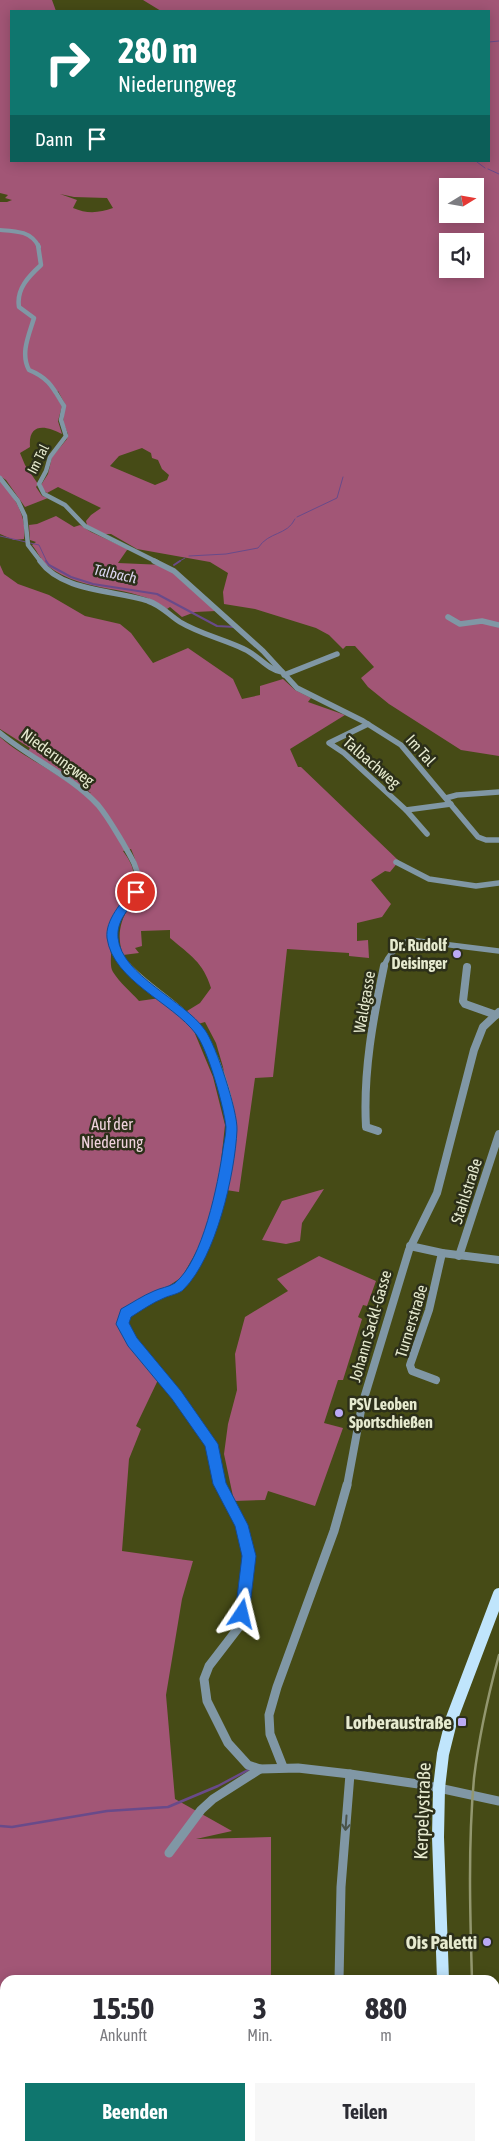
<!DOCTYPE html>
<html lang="de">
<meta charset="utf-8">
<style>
body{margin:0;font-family:"Asap Condensed",sans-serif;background:#f7f7f7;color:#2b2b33;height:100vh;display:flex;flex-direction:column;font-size:19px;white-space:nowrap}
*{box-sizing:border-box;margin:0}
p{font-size:16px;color:#7c7c81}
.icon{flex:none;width:28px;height:28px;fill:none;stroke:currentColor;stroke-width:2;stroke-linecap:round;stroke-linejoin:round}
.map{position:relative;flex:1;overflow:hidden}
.panel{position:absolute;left:0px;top:1975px;width:500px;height:176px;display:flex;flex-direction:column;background:#fff;border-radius:15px 15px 0 0;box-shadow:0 2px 12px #0003}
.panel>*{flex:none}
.banner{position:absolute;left:10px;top:10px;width:480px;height:152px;border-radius:0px;box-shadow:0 2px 12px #0003;background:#0f766e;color:#fff;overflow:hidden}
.needle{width:32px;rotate:79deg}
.buttons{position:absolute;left:439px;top:178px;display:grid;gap:10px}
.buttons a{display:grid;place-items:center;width:45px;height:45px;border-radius:0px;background:#fff;box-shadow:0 2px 12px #0003;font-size:25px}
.pin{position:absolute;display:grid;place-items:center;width:42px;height:42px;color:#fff;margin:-21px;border:2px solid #fff;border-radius:50%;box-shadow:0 1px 5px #0007}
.me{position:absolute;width:55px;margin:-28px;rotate:10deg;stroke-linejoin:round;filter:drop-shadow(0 0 4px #0008)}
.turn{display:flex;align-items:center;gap:18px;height:105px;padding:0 25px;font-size:22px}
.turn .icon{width:65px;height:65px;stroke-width:2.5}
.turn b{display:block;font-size:35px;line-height:42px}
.then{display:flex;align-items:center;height:48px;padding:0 25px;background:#0003;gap:10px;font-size:19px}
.eta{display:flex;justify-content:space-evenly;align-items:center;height:85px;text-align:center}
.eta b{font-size:30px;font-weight:700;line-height:35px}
.button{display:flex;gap:10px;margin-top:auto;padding:10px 25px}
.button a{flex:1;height:58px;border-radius:0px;background:#0f766e;color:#fff;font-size:20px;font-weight:700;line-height:58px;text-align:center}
.button a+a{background:#f7f7f7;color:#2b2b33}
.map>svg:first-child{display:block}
.green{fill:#a25676;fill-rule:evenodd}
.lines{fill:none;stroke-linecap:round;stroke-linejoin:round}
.stream-far2{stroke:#694a8a;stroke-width:1}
.stream-far1{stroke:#694a8a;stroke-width:2}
.stream{stroke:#694a8a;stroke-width:2.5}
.minor-far4{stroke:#8097a5;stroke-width:4}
.minor-far3{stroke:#8097a5;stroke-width:4.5}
.minor-far2{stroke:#8097a5;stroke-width:5.5}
.minor-far1{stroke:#8097a5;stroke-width:8}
.minor{stroke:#8097a5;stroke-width:9}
.major{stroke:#c0e5fc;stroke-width:12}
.rail{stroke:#93976f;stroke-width:2.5}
.oneway{stroke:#49534a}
.route{fill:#1a73e8;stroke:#114b97}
.poi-dot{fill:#bbaaf6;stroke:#2c2f19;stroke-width:2}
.labels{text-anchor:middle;stroke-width:5;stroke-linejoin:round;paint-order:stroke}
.far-street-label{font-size:14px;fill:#e6eacf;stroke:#2c2f19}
.far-water-label{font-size:15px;font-style:italic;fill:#dcd7f2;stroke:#2c2f19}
.street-label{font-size:16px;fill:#e6eacf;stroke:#2c2f19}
.poi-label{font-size:16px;font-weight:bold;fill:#e6eacf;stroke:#2c2f19;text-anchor:end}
.park-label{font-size:16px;fill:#f0d2dd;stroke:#2c2f19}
.near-poi-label{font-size:19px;font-weight:bold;fill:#e6eacf;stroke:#2c2f19;text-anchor:end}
.near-street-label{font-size:19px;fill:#e6eacf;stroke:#2c2f19}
</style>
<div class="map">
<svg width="499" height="2151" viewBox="0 0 499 2151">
<rect width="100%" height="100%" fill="#464b16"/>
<g class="green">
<path d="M0,0H52L56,11H11V161H489V11H161L143,0H499V756L461,750L389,704L368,687L361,678L374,667L355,646H346L343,649L329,635L316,628L255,609L224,604L223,592L228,573L210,562L137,549L111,534H101L87,525L86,521L91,515L101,508L58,487L47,493L43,490L41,485L48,474L52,457L67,439L68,434L63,422L65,404L58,391L54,393L62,406L58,421L62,434C45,425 28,423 30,447L20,453L25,465L38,484L36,487L42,496L48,498L25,507L6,480L0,476V202H7L12,200L5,198L8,195L0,193ZM448,186H475V214H448ZM60,194L74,197L107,198L113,208C99,213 87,214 73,208L77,200ZM448,241H475V269H448ZM142,448L151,453L152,458L158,460L162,469L169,475L167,480L155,485L110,466L119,456Z"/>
<path d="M0,480C15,498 27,516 24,539L14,540L0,534Z"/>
<path d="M56,516L74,527L80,525L91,532L130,550H127L118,563L164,565L216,611L195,612L182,617L170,607L167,609C133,583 85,595 48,566C41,561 38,552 32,545L36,542L30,540L29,525L37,524Z"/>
<path d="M0,565L4,574L18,584L49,595L85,616L120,624L131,633L153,663L188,648L233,679L242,699L260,695V686L283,679L295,690L311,698L308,702L345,715L290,749L298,767H301L399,861L390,872L385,871L371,880L391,904L382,917L357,923V941L368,940L369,958L349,956V953L287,949L273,1077L255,1078L239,1192L226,1190L235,1135L223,1067L216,1043L205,1022L198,1024L187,1011L200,1003L211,988C203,962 190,955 170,938V930L141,931L142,946L135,948L139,953L123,955C117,938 119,923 129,907C131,902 136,900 138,894C142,879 137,863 131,849L123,851C150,887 120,895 110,927C107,937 110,944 111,954C111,959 110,968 113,972C120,983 131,992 139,1001L160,998L191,1024L213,1077L225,1125L218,1189L204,1238L182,1277L167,1287L122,1311L123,1324L163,1379L157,1382L136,1426L141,1429L129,1459L122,1551L193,1561L182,1599L166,1695L175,1799L232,1831L196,1839L271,1837V1980H5V2096H0V737C14,750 30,758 46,768C61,777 74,788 91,793L28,751L30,748L0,729Z"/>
<path d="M324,1189L302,1223L300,1241L286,1244L262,1240L282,1201Z"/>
<path d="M319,1256L376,1281L367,1306L363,1305L358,1317L362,1319L343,1380H338L324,1423L343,1428L315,1506L268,1491L265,1500L234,1501L224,1454L228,1424L237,1390L235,1354L245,1317L288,1291L277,1279Z"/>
<path d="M59,2146H283L284,2151H61Z"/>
</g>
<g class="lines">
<g class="stream-far2">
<path d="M489,42L499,41"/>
<path d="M477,162L485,168"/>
<path d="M488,169L499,174"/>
<path d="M297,517L337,498L343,477"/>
<path d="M0,536L39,545L47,562"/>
<path d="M189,556L226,554L258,548C269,531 287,536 295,519"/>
<path d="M178,562L185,558"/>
</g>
<g class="stream-far1">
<path d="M46,561L49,565L71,577L93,584L157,594L217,626L235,627"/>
<path d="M174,565L180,561"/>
</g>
<path class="stream" d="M0,1826L12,1827L107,1811L168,1807L218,1786L248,1770"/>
<path class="minor-far4" d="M0,230C16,231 31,231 39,247"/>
<g class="minor-far3">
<path d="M38,245L41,265C29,276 16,289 19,307L34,318C29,335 20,353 29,370C49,378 53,388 64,406L61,420L66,436L50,457L46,471L39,484L44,494L65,505L85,526L157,562"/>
<path d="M0,478L18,501L25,516L28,545L41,562"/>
</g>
<g class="minor-far2">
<path d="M40,561C62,592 115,590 148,601C161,605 169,615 180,622C200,634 223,639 244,649C258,655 266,669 282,672"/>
<path d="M154,561L174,571L263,651L297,688L363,721L401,745L478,837L486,840H499"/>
<path d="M448,617L460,624L482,621L499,625"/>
<path d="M284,675L337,654"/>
<path d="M368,724L329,743L344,753L406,810L451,804"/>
<path d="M0,733C31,759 70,775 98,805C108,817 115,830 123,843C129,854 137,865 138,878C138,890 133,896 126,905C109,926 112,947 128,967"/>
<path d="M446,798L457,795L499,792"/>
<path d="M406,810L427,834"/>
<path d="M396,862L429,879L476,886L499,883"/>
<path d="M384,967C387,955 399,945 410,940L499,951"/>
</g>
<g class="minor-far1">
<path d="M127,966C149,990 180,1005 199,1031C216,1053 231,1100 232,1127C233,1164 207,1263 179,1287C174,1292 165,1292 158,1295C146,1300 135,1306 125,1313L123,1324L132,1342L176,1395L211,1444L221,1486"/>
<path d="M467,967L463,1001L465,1004L496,1015"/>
<path d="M378,1131L366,1127C363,1072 373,1019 384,966"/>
<path d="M410,1246L442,1253L499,1260"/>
<path d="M459,1256L499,1134"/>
<path d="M436,1380L412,1371L410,1365L429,1310L442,1253"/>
<path d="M347,1486L362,1405L409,1250L437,1193L474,1050L483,1027L499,1012"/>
</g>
<g class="minor">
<path d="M220,1485L241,1525L249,1556L245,1601L239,1627L209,1666L204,1679L207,1701L228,1743L248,1765L260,1769L298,1768L350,1774L425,1785L499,1801"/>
<path d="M283,1767L270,1734L269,1715L277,1687L334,1531L347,1485"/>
<path d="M169,1853L201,1810L213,1799L260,1769"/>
<path d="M339,1980L341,1887L350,1774"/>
<path d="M358,2146L359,2151"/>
</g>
<g class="major">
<path d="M443,1980L438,1837L439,1788L443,1754L452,1718L499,1594"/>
<path d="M450,2146V2151"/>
</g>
<g class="rail">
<path d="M472,1980C470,1913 468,1845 474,1778C479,1736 488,1696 499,1655"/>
<path d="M478,2146V2151"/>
</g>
</g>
<defs><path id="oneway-shaft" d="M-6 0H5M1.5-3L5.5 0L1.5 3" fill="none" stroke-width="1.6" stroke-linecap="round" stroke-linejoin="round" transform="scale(1.25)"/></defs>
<use class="oneway" href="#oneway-shaft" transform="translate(346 1823) rotate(94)"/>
<path class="route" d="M136,888L141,892C132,906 116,919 118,938C122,976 184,1000 205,1030C216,1045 238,1112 237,1130C235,1174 216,1257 184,1289C180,1294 170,1295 164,1298C152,1303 142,1310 131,1317L129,1323L137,1338L181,1391L218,1444L226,1483L248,1525L256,1556L249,1614L247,1619L242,1621L237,1619L235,1614L242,1556L235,1526L213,1484L205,1446L172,1399L128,1346L116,1324L121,1309C132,1303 142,1296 154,1291C160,1288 169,1287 175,1283C203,1260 218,1184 223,1149C224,1142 226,1134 226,1127C224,1107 208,1050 196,1034C172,1002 113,981 107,938C105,920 122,902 132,889Z"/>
<g class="poi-dot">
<circle cx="457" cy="954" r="5"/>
<circle cx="339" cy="1413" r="5"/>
<rect x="457" y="1717" width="10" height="10" rx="2.5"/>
<circle cx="487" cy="1942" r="5"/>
</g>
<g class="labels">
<g class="far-street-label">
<text transform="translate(38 459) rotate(-63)" y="5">Im Tal</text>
</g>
<g class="far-water-label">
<text transform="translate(115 574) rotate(12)" y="5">Talbach</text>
</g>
<g class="street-label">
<text transform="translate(421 750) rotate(48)" y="6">Im Tal</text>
<text transform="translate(58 757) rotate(36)" y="6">Niederungweg</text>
<text transform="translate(372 762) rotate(41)" y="6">Talbachweg</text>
<text transform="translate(364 1002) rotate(-80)" y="6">Waldgasse</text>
<text transform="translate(466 1191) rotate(-72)" y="6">Stahlstraße</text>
<text transform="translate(411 1321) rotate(-73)" y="6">Turnerstraße</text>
<text transform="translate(370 1326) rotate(-74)" y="6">Johann Sackl-Gasse</text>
</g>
<g class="poi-label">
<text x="447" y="951">Dr. Rudolf<tspan x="447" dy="18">Deisinger</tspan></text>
<text x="349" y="1410" text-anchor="start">PSV Leoben<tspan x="349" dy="18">Sportschießen</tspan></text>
</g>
<g class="park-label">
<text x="112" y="1130">Auf der<tspan x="112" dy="18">Niederung</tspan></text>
</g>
<g class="near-poi-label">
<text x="452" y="1729">Lorberaustraße</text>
<text x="477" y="1949">Ois Paletti</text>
</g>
<g class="near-street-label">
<text transform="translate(422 1811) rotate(-88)" y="7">Kerpelystraße</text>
</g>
</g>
</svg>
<div class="buttons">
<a><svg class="needle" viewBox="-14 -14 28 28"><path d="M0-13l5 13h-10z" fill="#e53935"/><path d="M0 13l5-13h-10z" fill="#7c7c81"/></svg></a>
<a><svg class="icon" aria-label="sound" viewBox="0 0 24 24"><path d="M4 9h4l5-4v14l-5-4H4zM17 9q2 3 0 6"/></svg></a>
</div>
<div class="pin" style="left:136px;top:892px;background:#d93025"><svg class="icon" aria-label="arrive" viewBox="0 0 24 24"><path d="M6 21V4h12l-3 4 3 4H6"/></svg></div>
<svg class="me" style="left:242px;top:1614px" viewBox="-20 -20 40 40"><path d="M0-17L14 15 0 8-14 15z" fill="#1a73e8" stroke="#fff" stroke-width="4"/></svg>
<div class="banner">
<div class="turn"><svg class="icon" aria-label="right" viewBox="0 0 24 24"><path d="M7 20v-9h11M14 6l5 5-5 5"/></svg><div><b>280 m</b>Niederungweg</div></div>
<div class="then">Dann<svg class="icon" aria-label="arrive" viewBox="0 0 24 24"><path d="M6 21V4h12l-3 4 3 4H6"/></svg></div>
</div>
<section class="panel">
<div class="eta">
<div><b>15:50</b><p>Ankunft</p></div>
<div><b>3</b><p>Min.</p></div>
<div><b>880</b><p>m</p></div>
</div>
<div class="button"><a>Beenden</a><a>Teilen</a></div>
</section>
</div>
